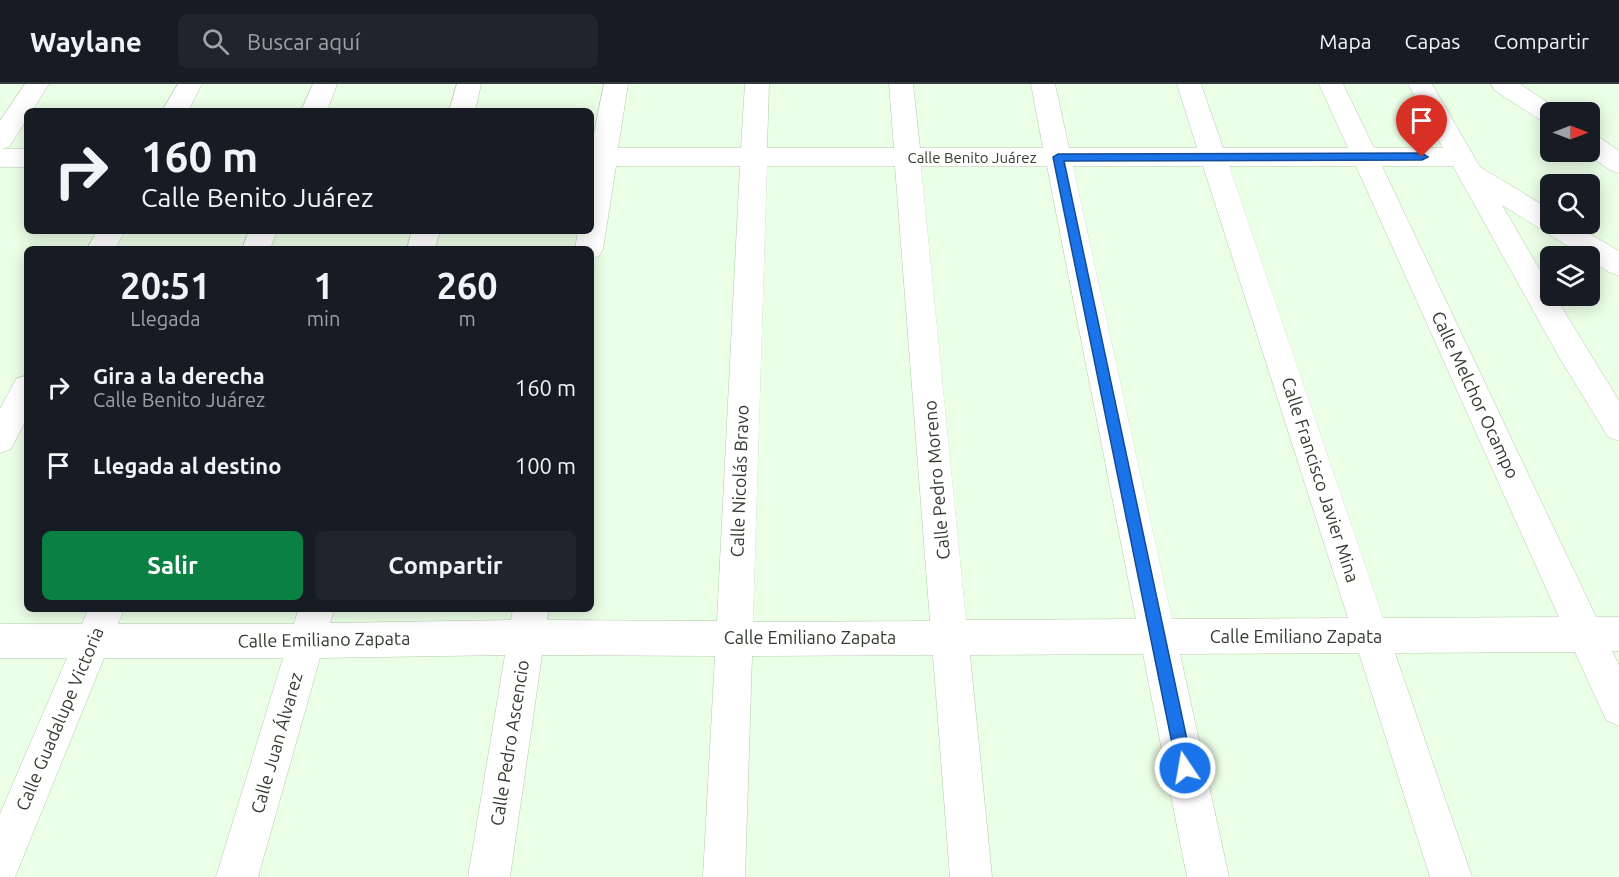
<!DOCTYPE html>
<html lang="es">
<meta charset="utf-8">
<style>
body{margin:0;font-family:Ubuntu,sans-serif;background:#20242c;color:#f1f3f6;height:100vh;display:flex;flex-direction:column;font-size:22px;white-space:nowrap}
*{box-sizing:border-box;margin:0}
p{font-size:20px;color:#9ea1a6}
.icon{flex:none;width:33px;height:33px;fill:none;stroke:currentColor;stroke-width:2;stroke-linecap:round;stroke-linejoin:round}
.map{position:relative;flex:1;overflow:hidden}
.panel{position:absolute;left:24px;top:162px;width:570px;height:366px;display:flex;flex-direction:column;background:#171b24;border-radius:9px;box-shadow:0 3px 15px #0003}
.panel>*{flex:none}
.hud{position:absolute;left:24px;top:24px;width:570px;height:126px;border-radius:9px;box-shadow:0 3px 15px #0003;background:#171b24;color:#f1f3f6;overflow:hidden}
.needle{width:39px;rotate:90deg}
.buttons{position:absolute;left:1540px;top:18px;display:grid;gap:12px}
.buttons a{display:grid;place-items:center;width:60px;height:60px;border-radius:9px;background:#171b24;box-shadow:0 3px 15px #0003;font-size:30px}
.pin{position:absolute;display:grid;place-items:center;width:51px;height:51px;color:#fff;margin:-62px -26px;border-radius:50% 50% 50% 0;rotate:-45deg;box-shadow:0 0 6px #0007}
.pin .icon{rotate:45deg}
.me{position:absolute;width:66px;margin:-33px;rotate:348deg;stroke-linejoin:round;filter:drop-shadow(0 0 4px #0008)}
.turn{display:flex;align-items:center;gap:21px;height:126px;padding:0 18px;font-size:27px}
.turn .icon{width:78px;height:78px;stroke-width:2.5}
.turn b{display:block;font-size:42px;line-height:51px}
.eta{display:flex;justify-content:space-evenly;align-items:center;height:102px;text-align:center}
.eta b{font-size:36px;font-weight:600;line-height:42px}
.primary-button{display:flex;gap:12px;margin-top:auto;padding:12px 18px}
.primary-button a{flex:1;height:69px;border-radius:9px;background:#0b8043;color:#fff;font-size:24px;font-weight:600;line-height:69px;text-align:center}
.primary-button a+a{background:#20242c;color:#f1f3f6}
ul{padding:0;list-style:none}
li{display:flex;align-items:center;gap:18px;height:78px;padding:0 18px}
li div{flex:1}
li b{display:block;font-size:22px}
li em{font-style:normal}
header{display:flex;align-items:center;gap:36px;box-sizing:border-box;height:84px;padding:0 30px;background:#171b24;border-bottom:2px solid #363941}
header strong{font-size:28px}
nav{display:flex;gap:33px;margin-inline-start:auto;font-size:21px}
.search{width:420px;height:54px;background:#20242c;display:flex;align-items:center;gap:15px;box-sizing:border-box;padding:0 21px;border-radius:9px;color:#9ea1a6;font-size:22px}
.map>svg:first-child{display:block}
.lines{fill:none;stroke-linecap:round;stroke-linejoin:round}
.minor-casing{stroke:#b3caae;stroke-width:1}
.minor{fill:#fff;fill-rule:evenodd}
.route{fill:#1a73e8;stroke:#114b97;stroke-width:1.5}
.labels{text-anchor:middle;stroke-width:4.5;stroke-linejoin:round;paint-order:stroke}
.far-street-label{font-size:15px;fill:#333c30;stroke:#fff}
.street-label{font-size:18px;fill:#333c30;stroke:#fff}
</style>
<header>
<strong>Waylane</strong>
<div class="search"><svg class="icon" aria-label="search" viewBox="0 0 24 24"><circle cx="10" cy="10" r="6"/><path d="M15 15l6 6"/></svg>Buscar aquí</div>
<nav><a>Mapa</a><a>Capas</a><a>Compartir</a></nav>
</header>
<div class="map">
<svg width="1619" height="793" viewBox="0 0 1619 793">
<rect width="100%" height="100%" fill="#ebfee6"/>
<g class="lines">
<g class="minor-casing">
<g id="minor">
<path d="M25,0H49L32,27H27V35L9,63L2,65H27V83H0V37Z"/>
<path d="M178,0H202L188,27H162Z"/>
<path d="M313,0H337L327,27H301Z"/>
<path d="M457,0H481L475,27H449Z"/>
<path d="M604,0H628L618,64H741L745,0H769L767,64H894L889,0H913L920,64H1043L1031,0H1055L1069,64H1197L1177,0H1201L1223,64H1348L1319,0H1343L1374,64H1443L1408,0H1432L1480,83L1551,126V140H1573L1619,167V192L1609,188L1590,176V172H1584L1502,121L1551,205V212H1555L1619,317V357L1608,353L1559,273L1453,82H1382L1596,533H1619V567H1612L1619,581V642L1606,636L1575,568L1395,569L1472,793H1430L1359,569L1180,570L1229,793H1187L1143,570L970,571L992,793H950L933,571L752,572L745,793H703L715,572L542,571L510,793H468L505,571L320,574L258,793H216L283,574H104L15,793H0V730L67,574H0V540H82L88,525H124L118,540H294L298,525H334L330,539L511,536L513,525H549L547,536L717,537L740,82H616L603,165L599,172L591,175V165H575L578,147H591V64ZM767,82H895L930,537L753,538ZM921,82H1047L1136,535L966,536ZM1073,82H1203L1348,534L1172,535ZM1229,82H1356L1559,533L1383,534Z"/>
<path d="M1491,0H1520L1562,28H1551V39L1542,37L1494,6Z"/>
<path d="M1590,50L1599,53L1619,67V89L1610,86L1584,68H1590Z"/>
<path d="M97,147H125L115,165H87Z"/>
<path d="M249,147H277L270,165H242Z"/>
<path d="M412,147H440L435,165H407Z"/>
<path d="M27,291V334L11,365L0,369V325L16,295Z"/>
</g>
</g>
<use href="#minor" class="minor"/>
</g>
<path class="route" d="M1422,69L1428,73L1422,76L1064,77L1193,684L1191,690L1185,692L1179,690L1177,684L1053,73L1058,70Z"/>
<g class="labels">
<g class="far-street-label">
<text x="972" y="79">Calle Benito Juárez</text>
</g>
<g class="street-label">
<text transform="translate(1475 311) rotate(65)" y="6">Calle Melchor Ocampo</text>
<text transform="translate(937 396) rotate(-95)" y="6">Calle Pedro Moreno</text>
<text transform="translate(1320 396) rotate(72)" y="6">Calle Francisco Javier Mina</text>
<text transform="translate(740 397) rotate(-88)" y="6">Calle Nicolás Bravo</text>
<text x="1296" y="559">Calle Emiliano Zapata</text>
<text x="810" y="560">Calle Emiliano Zapata</text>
<text transform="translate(324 556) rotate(-1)" y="6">Calle Emiliano Zapata</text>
<text transform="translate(60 635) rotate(-67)" y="6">Calle Guadalupe Victoria</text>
<text transform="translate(277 659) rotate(-74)" y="6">Calle Juan Álvarez</text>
<text transform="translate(510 659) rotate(-81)" y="6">Calle Pedro Ascencio</text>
</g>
</g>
</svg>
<div class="buttons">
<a><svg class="needle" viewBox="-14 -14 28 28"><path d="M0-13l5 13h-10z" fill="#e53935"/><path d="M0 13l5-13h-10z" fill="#9ea1a6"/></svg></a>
<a><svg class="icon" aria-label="search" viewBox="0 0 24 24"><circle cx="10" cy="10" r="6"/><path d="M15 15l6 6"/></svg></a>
<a><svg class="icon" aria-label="layers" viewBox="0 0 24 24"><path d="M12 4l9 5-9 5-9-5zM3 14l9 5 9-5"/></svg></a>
</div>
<div class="pin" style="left:1422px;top:73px;background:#d93025"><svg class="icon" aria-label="arrive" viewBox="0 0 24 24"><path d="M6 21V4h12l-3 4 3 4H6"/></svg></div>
<svg class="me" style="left:1185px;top:684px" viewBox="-20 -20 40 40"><circle r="17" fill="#1a73e8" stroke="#fff" stroke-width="3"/><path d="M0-11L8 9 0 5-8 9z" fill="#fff"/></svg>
<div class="hud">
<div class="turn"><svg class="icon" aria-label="right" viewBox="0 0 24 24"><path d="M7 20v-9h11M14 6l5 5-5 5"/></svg><div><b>160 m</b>Calle Benito Juárez</div></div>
</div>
<section class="panel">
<div class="eta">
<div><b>20:51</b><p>Llegada</p></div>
<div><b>1</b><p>min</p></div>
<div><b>260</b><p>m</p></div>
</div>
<ul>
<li><svg class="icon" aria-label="right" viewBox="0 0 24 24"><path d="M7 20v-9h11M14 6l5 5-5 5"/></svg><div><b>Gira a la derecha</b><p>Calle Benito Juárez</p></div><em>160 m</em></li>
<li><svg class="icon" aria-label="arrive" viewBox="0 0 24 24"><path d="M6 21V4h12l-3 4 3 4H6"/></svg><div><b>Llegada al destino</b></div><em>100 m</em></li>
</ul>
<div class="primary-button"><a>Salir</a><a>Compartir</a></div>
</section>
</div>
